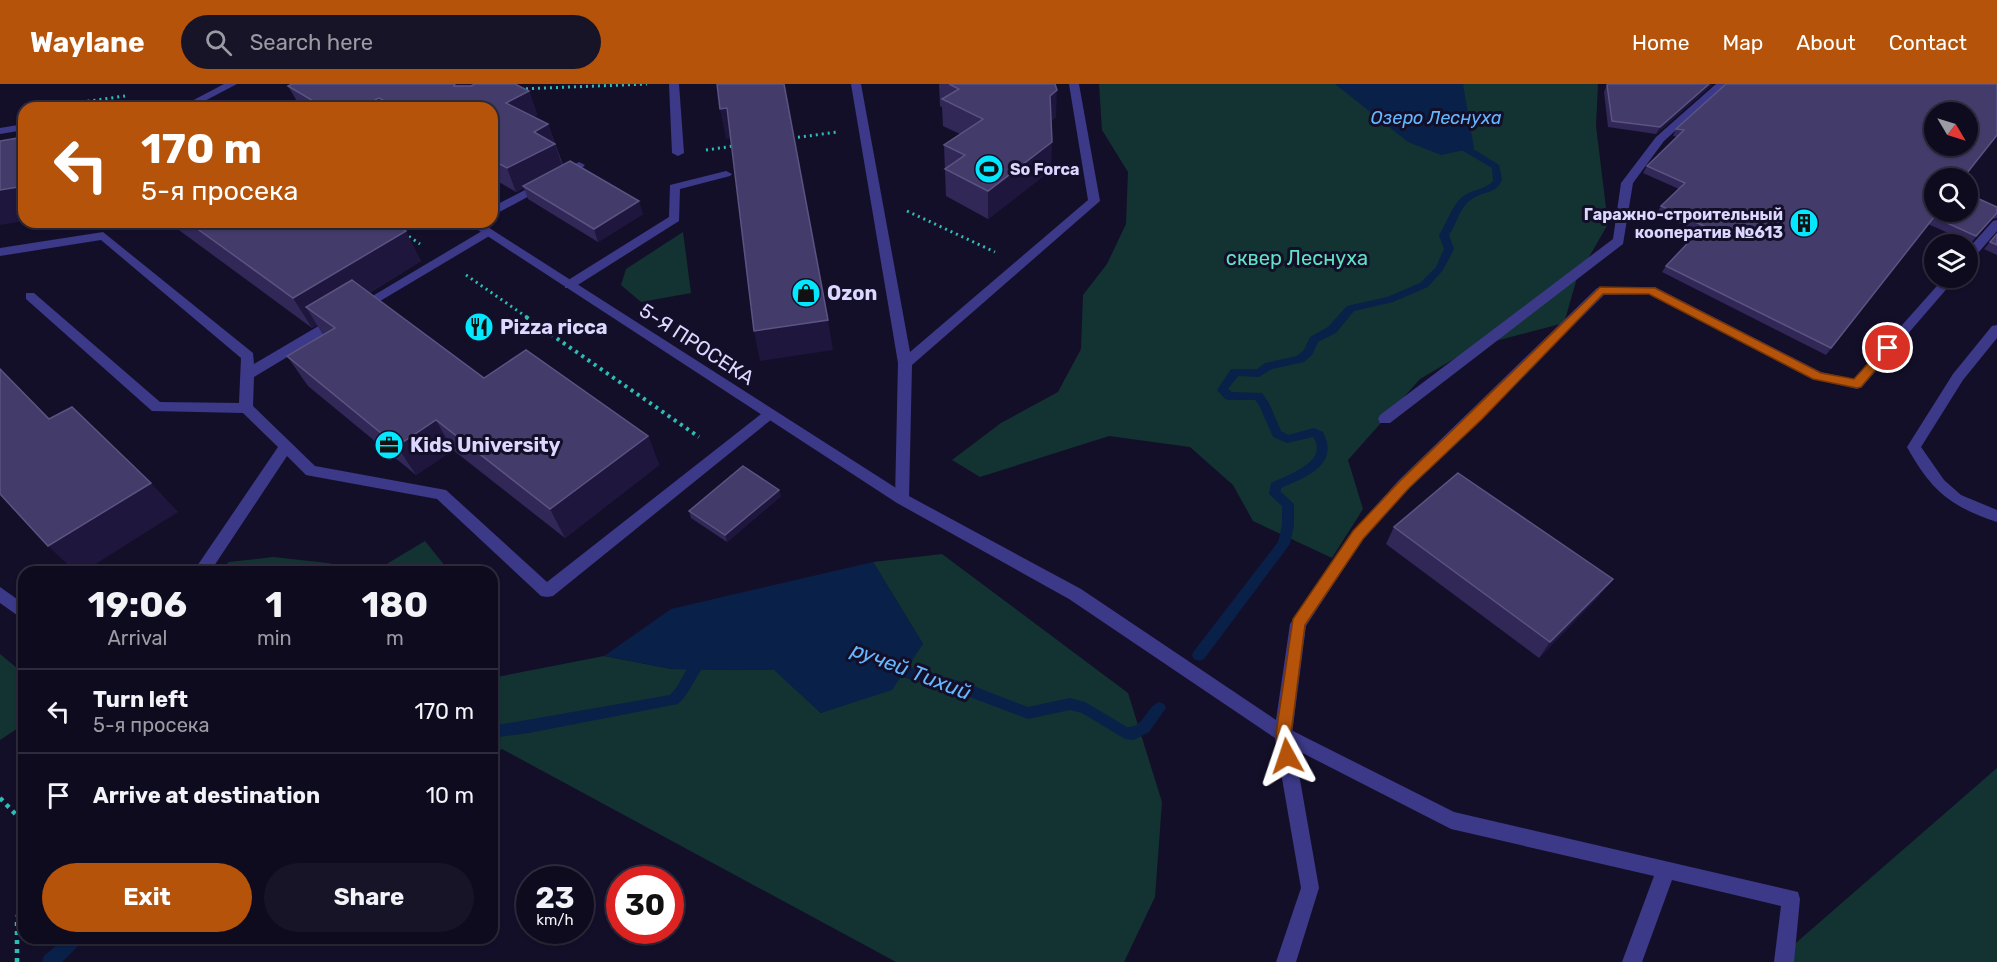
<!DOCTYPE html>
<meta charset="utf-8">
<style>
body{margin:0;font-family:Rubik,sans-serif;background:#181428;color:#f1f3f6;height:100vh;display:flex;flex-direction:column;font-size:22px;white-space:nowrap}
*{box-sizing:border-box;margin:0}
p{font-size:20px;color:#9b9ba4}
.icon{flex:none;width:33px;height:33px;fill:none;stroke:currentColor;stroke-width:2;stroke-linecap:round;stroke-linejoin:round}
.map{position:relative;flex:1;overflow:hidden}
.side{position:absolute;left:18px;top:482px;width:480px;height:378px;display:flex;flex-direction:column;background:#0f0b1f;border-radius:18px;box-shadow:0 2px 4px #0004,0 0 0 2px #2f2b3d}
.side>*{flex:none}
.guide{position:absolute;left:18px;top:18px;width:480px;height:126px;border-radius:18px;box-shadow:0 2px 4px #0004,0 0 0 2px #2f2b3d;background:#b45309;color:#fff;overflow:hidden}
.needle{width:39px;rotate:128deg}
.tools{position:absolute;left:1924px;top:18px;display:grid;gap:12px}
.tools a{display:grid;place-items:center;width:54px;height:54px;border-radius:50%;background:#0f0b1f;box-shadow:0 2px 4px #0004,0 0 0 2px #2f2b3d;font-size:30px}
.speed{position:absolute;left:516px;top:782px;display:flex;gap:12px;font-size:30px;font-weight:700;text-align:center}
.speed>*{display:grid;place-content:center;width:78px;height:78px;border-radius:50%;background:#0f0b1f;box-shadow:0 2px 4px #0004,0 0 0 2px #2f2b3d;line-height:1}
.speed small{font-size:15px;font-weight:400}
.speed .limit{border:9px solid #d22;background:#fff;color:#111}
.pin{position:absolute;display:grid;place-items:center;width:51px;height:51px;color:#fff;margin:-26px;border:3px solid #fff;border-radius:50%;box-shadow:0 2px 6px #0007}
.me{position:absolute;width:66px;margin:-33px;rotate:355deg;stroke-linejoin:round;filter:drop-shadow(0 0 4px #0008)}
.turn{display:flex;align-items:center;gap:21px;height:126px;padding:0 24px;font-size:27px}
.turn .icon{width:78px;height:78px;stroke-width:2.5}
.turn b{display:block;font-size:42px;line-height:51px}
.eta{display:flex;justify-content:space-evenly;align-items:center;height:102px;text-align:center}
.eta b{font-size:36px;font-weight:700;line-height:42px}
.primary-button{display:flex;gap:12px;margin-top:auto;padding:12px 24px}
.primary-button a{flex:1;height:69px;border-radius:36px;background:#b45309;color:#fff;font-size:24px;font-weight:700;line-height:69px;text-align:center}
.primary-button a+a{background:#181428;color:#f1f3f6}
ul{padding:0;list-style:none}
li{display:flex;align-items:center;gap:18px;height:84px;padding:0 24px;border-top:2px solid #2f2b3d}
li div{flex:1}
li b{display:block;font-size:22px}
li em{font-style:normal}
header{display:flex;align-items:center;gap:36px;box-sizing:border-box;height:84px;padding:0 30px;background:#b45309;color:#fff}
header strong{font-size:28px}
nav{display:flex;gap:33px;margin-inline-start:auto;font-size:21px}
.search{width:420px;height:54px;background:#181428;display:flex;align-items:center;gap:15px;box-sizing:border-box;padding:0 21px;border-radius:33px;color:#9b9ba4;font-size:22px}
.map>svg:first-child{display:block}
.green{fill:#123332}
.water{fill:#092049}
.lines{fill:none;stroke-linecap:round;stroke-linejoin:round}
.stream{fill:#092049;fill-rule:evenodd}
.path-far2{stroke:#2cbeb5;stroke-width:3;stroke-dasharray:2 4;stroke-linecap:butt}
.path-far1{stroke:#2cbeb5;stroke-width:4;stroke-dasharray:3 4.5;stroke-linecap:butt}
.path{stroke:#2cbeb5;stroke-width:4.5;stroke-dasharray:4 5;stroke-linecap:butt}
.service{fill:#3c3989;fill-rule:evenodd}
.minor{fill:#3c3989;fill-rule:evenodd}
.wall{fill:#312858}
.shaded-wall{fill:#1e163d}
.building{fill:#433b6a;stroke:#5b5381;stroke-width:1.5;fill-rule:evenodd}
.route{fill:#b45309;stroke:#753606;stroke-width:1.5}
.labels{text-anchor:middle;stroke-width:6;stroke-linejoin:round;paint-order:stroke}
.far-poi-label{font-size:16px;font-weight:bold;fill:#dcd7ff;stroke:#140f29;text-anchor:start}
.far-water-label{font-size:18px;font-style:italic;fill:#65b8ff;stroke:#140f29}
.park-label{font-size:20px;fill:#5ee4c2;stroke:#140f29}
.poi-label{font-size:20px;font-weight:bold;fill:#dcd7ff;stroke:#140f29;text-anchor:start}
.street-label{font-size:20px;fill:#dcd7ff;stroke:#140f29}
.water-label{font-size:21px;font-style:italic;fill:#65b8ff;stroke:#140f29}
</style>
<header>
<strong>Waylane</strong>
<div class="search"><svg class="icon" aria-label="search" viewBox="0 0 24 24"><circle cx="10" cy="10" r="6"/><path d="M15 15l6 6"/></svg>Search here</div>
<nav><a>Home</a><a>Map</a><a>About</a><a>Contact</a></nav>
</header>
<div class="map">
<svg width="1997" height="878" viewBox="0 0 1997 878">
<rect width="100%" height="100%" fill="#140f29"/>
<g class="green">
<path d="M1099,0H1598L1596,42L1608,140L1577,194L1564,239L1476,262L1420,295L1348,376L1363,425L1332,474L1253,437L1233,401L1190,363L1109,352L980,393L952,376L1001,339L1058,308L1081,265L1083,211L1107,180L1126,140L1128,88L1102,46Z"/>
<path d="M683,148L691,209L641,218L621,201L626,185Z"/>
<path d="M425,457L449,487H375Z"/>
<path d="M942,470L1128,609L1162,718L1155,813L1124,878H896L502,665L492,671V594L604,572L672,585L775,586L821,629L923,560L873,478Z"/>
<path d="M273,473L328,479L366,487H217L229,478Z"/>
<path d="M0,570L24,590V640L0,656Z"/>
<path d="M1997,684V878H1774Z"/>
</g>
<g class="water">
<path d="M1335,0H1463L1474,64L1441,71L1408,58Z"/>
<path d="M873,478L923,560L892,606L821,629L774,586L672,585L604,572L671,525Z"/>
</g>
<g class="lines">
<g class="stream">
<path d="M1459,51L1462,52L1467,61L1499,81L1502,95C1498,110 1483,107 1472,115C1460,122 1457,140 1449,151L1454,165L1443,186L1428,203L1393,218L1354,227L1336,249L1318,258L1312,271L1304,278L1272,285L1259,293L1238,292L1228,305L1232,308L1262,309L1269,319L1281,347L1288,351L1314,344L1323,348C1340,381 1306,393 1281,404V408L1294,420V441L1290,460L1204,575L1199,577L1194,575L1192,571L1194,567L1278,458L1282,441V422L1269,410L1271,399C1288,391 1330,377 1313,353L1287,359L1273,353L1259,321L1255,316H1229L1225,315L1217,306L1231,285H1257L1265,279L1297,272L1304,266L1310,253L1328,243L1347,222L1387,213L1420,199L1436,183L1444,165L1439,151C1447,139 1451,123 1462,113C1472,105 1485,106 1493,97L1492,84L1460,65L1455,54Z"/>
<path d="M704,568L709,570L711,574C708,579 704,582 701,586C693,598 689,610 678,620L529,649L492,654V642L670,611C683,599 687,575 704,568Z"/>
<path d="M891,573L916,586L963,598L1028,623L1070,614L1085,618L1127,643C1144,644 1146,623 1159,618L1164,620L1166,624L1149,648L1134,656L1125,655L1082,629L1070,626L1028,635L962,610L908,595L886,583L884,579L886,575Z"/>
<path d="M65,854H84L81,859L62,878H42L44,872Z"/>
</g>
<g class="path-far2">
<path d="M520,5L647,0"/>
<path d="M40,24L125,12"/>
<path d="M792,54L838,48"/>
<path d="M706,66L734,62"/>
<path d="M907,127L995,168"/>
<path d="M404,149L420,160"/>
<path d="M466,191L528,234"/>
</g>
<path class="path-far1" d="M526,233L699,353"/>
<g class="path">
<path d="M0,714L24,739"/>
<path d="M17,878V837L24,797"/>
</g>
<g class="service">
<path d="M224,0H237L195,22L186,20Z"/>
<path d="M669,0H679L684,69L678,72L672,69Z"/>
<path d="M851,0H861L910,268L1088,116L1069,0H1079L1100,117L912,281L909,415L902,421L895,415L898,279Z"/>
<path d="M1716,0H1727L1664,57L1633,99L1623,160L1390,339H1380L1378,335L1380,331L1613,155L1621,99L1656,53Z"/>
<path d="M579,78L585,81L583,83L492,132V123Z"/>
<path d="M726,87L732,90L730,92L680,105L679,137L573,204H565V198L669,133L670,101Z"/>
<path d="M487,144L493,148L491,151L365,226H355L354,223Z"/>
<path d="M103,148L253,269L254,280L332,234H342L343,237L342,240L254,293L253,322L315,382L446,406L547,498L765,327H775L777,331L553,512L547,513L541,512L437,415L311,392L306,391L287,372L210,488H193L278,363L243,329L152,327L26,215V209H34L160,318L239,319L241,274L101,156L0,172V164Z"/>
<path d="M1997,241V254L1963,296L1921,363L1944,396L1961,411L1997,426V438C1949,422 1931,406 1907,363L1953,290L1992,242Z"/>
<path d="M0,503L24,520V536L0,519Z"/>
<path d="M1283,642L1454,728L1798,808L1800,815L1794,878H1774L1781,822L1672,796L1642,878H1622L1654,792L1451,745L1277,656L1274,650L1277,644Z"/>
</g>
<g class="minor">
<path d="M191,17L236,21L241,24H142L147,21Z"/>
<path d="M24,40V46L0,50V44Z"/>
<path d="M1997,136V147L1972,176L1968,177V165L1993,137Z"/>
<path d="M466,138H480L907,411L1081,505L1276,636L1290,540L1353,447L1399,396L1597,204L1655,203L1821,288L1854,295L1944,194H1956L1862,303L1857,305L1813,295L1649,210L1604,211L1409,404L1363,455L1306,542L1292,650L1319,804L1296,878H1276L1301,804L1275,654L1069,515L897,419Z"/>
</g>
</g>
<g class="wall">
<path d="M939,0H1055L1056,33L1051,37V86L988,135L946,112L944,61L960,50L943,42L942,23L940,22Z"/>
<path d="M1713,0L1656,50L1608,43L1604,8L1607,1Z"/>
<path d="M1726,0L1935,128L1997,123V134L1991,135L1971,159L1928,140L1826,271L1662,188L1666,182L1698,148L1657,129L1661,122L1679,105L1643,89L1647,82L1678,53L1673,52L1676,45Z"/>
<path d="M288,2L529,7L537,31L533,33L548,40L563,81L643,130L598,158L528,115L524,104L516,108L492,94V24H301Z"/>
<path d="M168,138H391L421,177L369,209L484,294L648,352L659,381L565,454L453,366L416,391L308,302L287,272L323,251L317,241L312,244Z"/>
<path d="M1997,150V171L1984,165Z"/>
<path d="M781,412L727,458L691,434L689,427Z"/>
<path d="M1394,443L1600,511L1539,574L1386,460Z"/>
</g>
<g class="shaded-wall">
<path d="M455,0H490L493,7L454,2Z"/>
<path d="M1709,0H1713L1656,50L1660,43Z"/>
<path d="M1057,6L1056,33L1048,39L1050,12Z"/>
<path d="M529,7L537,31L515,42L506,19Z"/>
<path d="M379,14L384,24H358Z"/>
<path d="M727,24L733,54L726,55L720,25Z"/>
<path d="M548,40L563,84L523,102L524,104L516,108L507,84L534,48Z"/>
<path d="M1052,58L1051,86L988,135V107Z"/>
<path d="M24,102V137L0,141V106Z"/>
<path d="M639,117L643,130L598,158L594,145Z"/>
<path d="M406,147L421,177L324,236L306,223L317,241L312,244L293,214Z"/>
<path d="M828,236L833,266L760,277L754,247Z"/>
<path d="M436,336L453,366L416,391L397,362Z"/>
<path d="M648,352L659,381L565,454L550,425Z"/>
<path d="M151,399L178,428L83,488H76L48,462Z"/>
<path d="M779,406L781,412L727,458L725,451Z"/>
<path d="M1613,495L1600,511L1539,574L1550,558Z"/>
</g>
<g class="building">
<path d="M292,0H455L454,2H471L475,0H515L529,7L506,19L548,40L534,48L555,60L507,84L492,76V24H398L379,14L358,24H325L288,2Z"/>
<path d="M717,0H784L828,236L754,247L727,24L720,25Z"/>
<path d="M949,0H1055L1057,6L1050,12L1052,58L988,107L945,85L965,71L944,61L983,35L942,15L959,5Z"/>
<path d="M1608,0H1709L1660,43L1612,37L1607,1Z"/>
<path d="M1726,0H1997V51L1963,94H1935V128H1968V110L1997,123V129L1976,152L1934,133L1831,264L1666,182L1704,142L1661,122L1685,99L1647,82L1684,46L1676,45ZM1935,28H1968V62H1935Z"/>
<path d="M24,53V102L0,106V57Z"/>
<path d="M570,77L639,117L594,145L523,102Z"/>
<path d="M188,138H391L406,147L293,214Z"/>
<path d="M1997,150V161L1990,158Z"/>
<path d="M352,196L484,294L526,266L648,352L550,425L436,336L397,362L287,272L335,244L306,223Z"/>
<path d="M0,285L49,335L72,323L151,399L48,462L0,410Z"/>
<path d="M743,382L779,406L725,451L689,427Z"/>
<path d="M1458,389L1613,495L1550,558L1394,443Z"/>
</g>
<path class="route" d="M1600,203L1655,204L1821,289L1854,295L1884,262H1892L1894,264L1861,303L1857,304L1813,295L1649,210H1603L1482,335L1409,404L1363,455L1305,541L1291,650L1295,672L1293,677L1287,679L1282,677L1276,650L1293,535L1353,447L1400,397Z"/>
<defs>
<g id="stadium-disc" transform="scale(1.5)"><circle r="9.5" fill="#03e7ff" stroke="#140f29"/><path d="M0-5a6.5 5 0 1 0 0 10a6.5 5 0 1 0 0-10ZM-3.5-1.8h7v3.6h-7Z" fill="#111"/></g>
<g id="building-disc" transform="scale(1.5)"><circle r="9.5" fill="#03e7ff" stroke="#140f29"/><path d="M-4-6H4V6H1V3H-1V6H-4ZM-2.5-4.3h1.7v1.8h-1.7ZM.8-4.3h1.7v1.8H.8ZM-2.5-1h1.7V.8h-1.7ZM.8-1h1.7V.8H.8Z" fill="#111"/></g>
<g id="shop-disc" transform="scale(1.5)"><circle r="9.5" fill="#03e7ff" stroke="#140f29"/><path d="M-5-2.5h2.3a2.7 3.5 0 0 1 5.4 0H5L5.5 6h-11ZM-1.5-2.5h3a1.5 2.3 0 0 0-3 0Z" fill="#111"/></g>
<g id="restaurant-disc" transform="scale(1.5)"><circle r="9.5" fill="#03e7ff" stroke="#140f29"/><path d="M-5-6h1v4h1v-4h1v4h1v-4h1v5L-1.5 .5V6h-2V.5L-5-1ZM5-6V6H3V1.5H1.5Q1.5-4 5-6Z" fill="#111"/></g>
<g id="office-disc" transform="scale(1.5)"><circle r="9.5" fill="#03e7ff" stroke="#140f29"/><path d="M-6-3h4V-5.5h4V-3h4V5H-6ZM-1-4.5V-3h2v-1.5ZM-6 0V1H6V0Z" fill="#111"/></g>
</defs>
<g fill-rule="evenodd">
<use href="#stadium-disc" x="989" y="85"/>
<use href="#building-disc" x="1804" y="139"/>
<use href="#shop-disc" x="806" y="209"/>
<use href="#restaurant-disc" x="479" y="243"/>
<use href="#office-disc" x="389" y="361"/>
</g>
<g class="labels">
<g class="far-poi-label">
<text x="1010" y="91">So Forca</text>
<text x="1783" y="136" text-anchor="end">Гаражно-строительный<tspan x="1783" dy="18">кооператив №613</tspan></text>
</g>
<g class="far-water-label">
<text x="1436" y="40">Озеро Леснуха</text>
</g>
<g class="park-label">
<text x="1297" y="181">сквер Леснуха</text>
</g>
<g class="poi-label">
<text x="827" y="216">Ozon</text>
<text x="500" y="250">Pizza ricca</text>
<text x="410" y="368">Kids University</text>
</g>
<g class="street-label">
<text transform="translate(697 260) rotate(33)" y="7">5-Я ПРОСЕКА</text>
</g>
<g class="water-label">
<text transform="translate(911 587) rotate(21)" y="7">ручей Тихий</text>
</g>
</g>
</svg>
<div class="tools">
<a><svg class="needle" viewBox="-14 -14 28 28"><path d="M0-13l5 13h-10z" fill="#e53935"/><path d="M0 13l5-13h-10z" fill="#9b9ba4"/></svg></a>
<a><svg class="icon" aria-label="search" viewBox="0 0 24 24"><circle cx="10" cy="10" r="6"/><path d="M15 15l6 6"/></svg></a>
<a><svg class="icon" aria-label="layers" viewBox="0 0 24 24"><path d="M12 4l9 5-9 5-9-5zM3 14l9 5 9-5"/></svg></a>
</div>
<div class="speed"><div>23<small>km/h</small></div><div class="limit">30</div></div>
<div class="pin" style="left:1888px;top:264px;background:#d93025"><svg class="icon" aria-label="arrive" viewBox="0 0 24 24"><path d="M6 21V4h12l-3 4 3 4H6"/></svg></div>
<svg class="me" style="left:1287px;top:672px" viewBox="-20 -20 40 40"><path d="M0-17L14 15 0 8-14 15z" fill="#b45309" stroke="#fff" stroke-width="4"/></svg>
<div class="guide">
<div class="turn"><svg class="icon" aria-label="left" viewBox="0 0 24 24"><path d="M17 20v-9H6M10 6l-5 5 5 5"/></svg><div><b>170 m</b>5-я просека</div></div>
</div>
<section class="side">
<div class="eta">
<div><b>19:06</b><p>Arrival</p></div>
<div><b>1</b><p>min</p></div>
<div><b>180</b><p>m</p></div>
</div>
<ul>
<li><svg class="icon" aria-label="left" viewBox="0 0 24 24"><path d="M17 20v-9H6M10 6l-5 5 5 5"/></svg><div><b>Turn left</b><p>5-я просека</p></div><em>170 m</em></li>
<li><svg class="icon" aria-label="arrive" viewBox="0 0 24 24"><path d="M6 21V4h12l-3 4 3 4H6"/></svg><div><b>Arrive at destination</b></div><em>10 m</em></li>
</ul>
<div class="primary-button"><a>Exit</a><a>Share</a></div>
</section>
</div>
